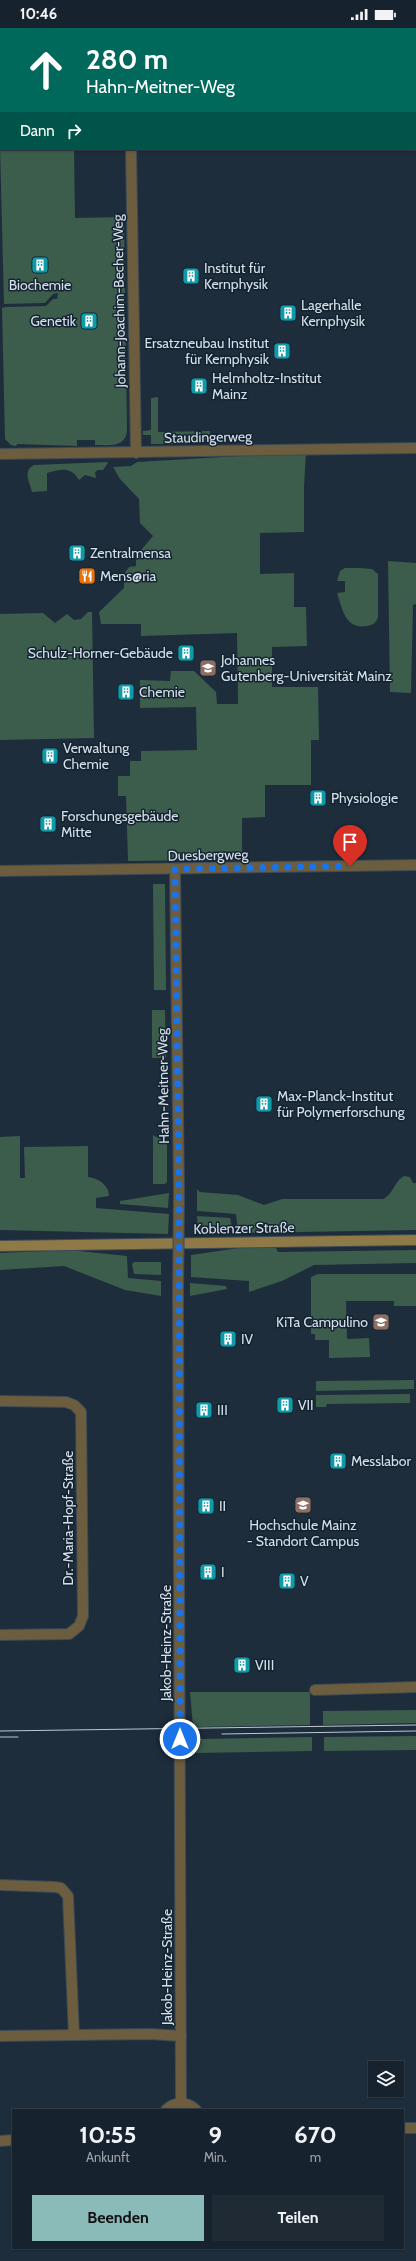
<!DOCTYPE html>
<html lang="de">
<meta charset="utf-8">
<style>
body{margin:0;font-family:Cabin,sans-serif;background:#1f2a35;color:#f1f3f6;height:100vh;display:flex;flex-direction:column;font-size:15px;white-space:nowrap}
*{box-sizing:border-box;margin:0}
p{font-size:13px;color:#9ea4aa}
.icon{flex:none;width:22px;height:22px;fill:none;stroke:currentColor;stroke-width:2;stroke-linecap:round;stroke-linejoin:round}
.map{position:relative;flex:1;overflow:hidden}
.drawer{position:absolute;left:12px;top:2081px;width:392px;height:140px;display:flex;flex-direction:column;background:#16222d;border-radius:0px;box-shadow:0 1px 3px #0004,0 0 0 1px #353f49}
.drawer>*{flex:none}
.top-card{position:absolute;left:0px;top:0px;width:416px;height:122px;box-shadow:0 1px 3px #0004,0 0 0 1px #353f49;background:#00695c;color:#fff;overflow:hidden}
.controls{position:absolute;left:368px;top:2033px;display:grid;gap:8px}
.controls a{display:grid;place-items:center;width:36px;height:36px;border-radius:0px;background:#16222d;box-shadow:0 1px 3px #0004,0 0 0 1px #353f49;font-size:20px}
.pin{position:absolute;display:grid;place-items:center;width:34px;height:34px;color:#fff;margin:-41px -17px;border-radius:50% 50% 50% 0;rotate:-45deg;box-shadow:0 0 4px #0007}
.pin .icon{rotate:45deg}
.me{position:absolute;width:44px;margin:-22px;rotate:0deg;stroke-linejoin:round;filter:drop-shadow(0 0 3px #0008)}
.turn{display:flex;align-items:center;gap:14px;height:84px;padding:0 20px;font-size:18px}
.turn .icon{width:52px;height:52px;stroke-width:2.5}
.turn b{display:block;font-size:28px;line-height:34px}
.then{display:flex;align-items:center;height:38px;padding:0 20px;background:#0003;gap:8px;font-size:15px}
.eta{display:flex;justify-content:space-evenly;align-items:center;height:68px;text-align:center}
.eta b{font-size:24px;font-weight:800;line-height:28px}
.cta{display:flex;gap:8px;margin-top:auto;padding:8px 20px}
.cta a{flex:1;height:46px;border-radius:0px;background:#8bbbb9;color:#111;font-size:16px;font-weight:800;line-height:46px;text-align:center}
.cta a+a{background:#1f2a35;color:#f1f3f6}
.status{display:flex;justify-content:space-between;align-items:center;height:28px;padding:0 20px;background:#16222d;direction:ltr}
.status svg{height:11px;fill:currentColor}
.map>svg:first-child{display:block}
.green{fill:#3c5c4c}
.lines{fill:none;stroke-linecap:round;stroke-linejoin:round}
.street-casing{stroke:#3b4a58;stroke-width:12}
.secondary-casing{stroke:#3b4a58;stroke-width:12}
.street{stroke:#6b5d3e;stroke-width:10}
.secondary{stroke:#8f7946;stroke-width:10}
.tram{stroke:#bdc8d2;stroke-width:1}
.street-bridge-casing{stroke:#3b4a58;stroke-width:12;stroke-linecap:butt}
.street-bridge{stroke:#6b5d3e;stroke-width:10}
.route{stroke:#1a73e8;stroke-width:7;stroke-dasharray:0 12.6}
.labels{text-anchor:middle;stroke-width:3;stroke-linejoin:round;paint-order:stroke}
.poi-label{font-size:14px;fill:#d6e0ea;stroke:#132331;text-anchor:start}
.street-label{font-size:14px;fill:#d6e0ea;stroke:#132331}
</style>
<div class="status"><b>10:46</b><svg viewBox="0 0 49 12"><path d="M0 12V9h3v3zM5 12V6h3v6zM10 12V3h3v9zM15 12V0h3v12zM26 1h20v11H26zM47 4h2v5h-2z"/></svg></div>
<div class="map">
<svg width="416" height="2233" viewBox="0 0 416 2233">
<rect width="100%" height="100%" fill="#1d2d3c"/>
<g class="green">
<path d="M348,0H416V102L415,1Z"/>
<path d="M0,117L1,121H74L75,190L124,189L127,403C125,420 109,417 95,417V412H77V418L17,416L16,418L11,417L5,411L2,280L5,279L46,278L53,271H57L58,265L53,266L45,275L4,276Z"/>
<path d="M158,369V404L210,403V412L190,413L189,416H169L168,414L165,416H151V407H143V403L151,402V370Z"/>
<path d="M306,424L304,459V504L260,505V546L294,545V579H306L307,618L272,619V659H318L319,712H311V757H265V789L242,790V826L238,832L128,833L126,768H118V748H130V733H141V723L197,722L196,679L140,680V652L170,653L171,643H194L216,664L217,676H238L237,605L141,608V596H101L99,584L124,560V546L129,539L136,538V528L153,508L140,495L139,471L120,451L113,439L131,438L137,434Z"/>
<path d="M107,434L108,435L103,442H98L95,444L96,450L85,447L79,452C71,438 61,441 47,445V463L32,464C30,454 22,443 34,437Z"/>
<path d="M388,533L416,535V576L413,577L411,665L390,664Z"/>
<path d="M360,540L372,541L378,546V589C376,595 373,597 367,598C345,602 342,580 337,565L345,564V553H337L340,543L345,540Z"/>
<path d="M88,584H92L94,710L0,712V586L43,585L55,595L67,586L74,592L81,591Z"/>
<path d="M153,856H165L166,962H154Z"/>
<path d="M152,982H165L166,1030H152Z"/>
<path d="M153,1107L167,1115V1154L165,1156H153Z"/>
<path d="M20,1108V1150H25L24,1119L88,1118V1149C98,1150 109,1157 109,1168L96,1170V1180L169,1186L168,1206L0,1202V1109Z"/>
<path d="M404,1148L410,1149L413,1155H416V1202L238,1205L236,1186L197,1183V1161L200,1164L238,1167L264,1177L282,1171H383C394,1166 394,1153 404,1148Z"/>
<path d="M169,1165L168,1180L120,1176V1173Z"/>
<path d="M197,1188L230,1190L232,1199L231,1201H198Z"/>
<path d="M239,1220H276L278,1224L416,1222V1235L314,1237L282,1253L249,1264V1253L191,1249V1227Z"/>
<path d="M69,1222L127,1228L128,1250L161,1253V1268L125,1262L64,1238L0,1242V1225Z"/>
<path d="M134,1234H161V1247L134,1246L132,1236Z"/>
<path d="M318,1246H416V1278H394V1273H346L347,1311L369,1310L370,1329L329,1330V1312H315V1306H311V1249Z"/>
<path d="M190,1255L226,1258L227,1261L190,1268Z"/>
<path d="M414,1352V1361L316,1363V1353Z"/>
<path d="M410,1366V1375L327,1376L326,1379H316V1367Z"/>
<path d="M190,1664H310V1697L193,1699Z"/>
<path d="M416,1682V1695L323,1697V1683Z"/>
<path d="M416,1708V1722L324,1723V1709Z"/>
<path d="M312,1709V1723L196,1725V1711Z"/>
</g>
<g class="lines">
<g class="street-casing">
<g id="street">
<path d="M129,0V1"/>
<path d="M339,0V1"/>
<path d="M0,42H1"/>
<path d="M415,111H416"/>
<path d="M131,121L136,425"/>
<path d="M0,426L416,420"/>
<path d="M175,841L179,1165"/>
<path d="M0,843L416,837"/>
<path d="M178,1268L181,2075"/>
<path d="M0,1373L66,1374L74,1377L81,1384L83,1588L79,1598L69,1606L0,1607"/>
<path d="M315,1662L416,1659"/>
<path d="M0,1857L55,1859L61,1860L68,1868L74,2007"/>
<path d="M0,2008L150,2006L181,2008"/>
<path d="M166,2082C175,2073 187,2073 196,2082"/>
<path d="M403,2100H416"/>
<path d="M0,2113L13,2112"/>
</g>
</g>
<g class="secondary-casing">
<path id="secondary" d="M0,1218L416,1212"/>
</g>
<use href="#street" class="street"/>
<use href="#secondary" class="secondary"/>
<g class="tram">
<path d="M0,1703L416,1697"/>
<path d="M222,1706L416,1703"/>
<path d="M0,1709H18"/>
</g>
<g class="street-bridge-casing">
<path id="street-bridge" d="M178,1268L179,1165"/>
</g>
<use href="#street-bridge" class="street-bridge"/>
</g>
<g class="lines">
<path class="route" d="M180,1711L179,1163L175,841L350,838"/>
</g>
<defs>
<g id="building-square" transform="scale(0.9)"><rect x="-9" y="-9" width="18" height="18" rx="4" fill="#0f9aa8" stroke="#132331"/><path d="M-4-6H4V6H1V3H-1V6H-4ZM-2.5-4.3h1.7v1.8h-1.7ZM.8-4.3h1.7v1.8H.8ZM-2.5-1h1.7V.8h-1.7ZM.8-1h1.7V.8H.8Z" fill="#fff"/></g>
<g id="restaurant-square" transform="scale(0.9)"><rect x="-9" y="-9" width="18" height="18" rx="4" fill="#e8710a" stroke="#132331"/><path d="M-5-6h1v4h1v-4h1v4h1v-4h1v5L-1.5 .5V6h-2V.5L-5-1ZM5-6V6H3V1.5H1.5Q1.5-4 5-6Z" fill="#fff"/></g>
<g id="university-square" transform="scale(0.9)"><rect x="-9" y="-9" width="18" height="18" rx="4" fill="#8d6e63" stroke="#132331"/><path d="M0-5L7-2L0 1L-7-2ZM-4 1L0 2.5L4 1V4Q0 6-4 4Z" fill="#fff"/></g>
<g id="school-square" transform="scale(0.9)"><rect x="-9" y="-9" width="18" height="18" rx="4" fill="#8d6e63" stroke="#132331"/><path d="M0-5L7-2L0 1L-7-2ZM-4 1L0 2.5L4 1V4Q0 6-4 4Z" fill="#fff"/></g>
</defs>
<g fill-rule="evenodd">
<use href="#building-square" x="40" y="237"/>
<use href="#building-square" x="191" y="248"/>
<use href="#building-square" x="288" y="285"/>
<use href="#building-square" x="89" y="293"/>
<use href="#building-square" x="282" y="323"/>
<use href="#building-square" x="199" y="358"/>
<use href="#building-square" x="77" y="525"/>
<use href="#restaurant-square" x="87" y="548"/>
<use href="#building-square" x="186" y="625"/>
<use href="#university-square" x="208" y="640"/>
<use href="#building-square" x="126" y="664"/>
<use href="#building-square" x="50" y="728"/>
<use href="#building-square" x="318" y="770"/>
<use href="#building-square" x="48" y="796"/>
<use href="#building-square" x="264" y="1076"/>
<use href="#school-square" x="381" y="1294"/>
<use href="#building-square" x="228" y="1311"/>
<use href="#building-square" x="285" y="1377"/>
<use href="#building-square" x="204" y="1382"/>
<use href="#building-square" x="338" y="1433"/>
<use href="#university-square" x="303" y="1477"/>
<use href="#building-square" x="206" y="1478"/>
<use href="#building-square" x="208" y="1544"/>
<use href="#building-square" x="287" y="1553"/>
<use href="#building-square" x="242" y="1637"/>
</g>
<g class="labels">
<g class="poi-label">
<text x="204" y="245">Institut für<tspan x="204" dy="16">Kernphysik</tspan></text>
<text x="40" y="262" text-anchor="middle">Biochemie</text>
<text x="301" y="282">Lagerhalle<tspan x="301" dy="16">Kernphysik</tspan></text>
<text x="76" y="298" text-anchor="end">Genetik</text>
<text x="269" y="320" text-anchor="end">Ersatzneubau Institut<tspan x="269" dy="16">für Kernphysik</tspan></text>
<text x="212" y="355">Helmholtz-Institut<tspan x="212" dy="16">Mainz</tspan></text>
<text x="90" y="530">Zentralmensa</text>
<text x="100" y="553">Mens@ria</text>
<text x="173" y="630" text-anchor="end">Schulz-Horner-Gebäude</text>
<text x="221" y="637">Johannes<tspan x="221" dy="16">Gutenberg-Universität Mainz</tspan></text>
<text x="139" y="669">Chemie</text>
<text x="63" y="725">Verwaltung<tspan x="63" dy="16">Chemie</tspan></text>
<text x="331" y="775">Physiologie</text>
<text x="61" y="793">Forschungsgebäude<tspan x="61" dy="16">Mitte</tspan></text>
<text x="277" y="1073">Max-Planck-Institut<tspan x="277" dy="16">für Polymerforschung</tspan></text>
<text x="368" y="1299" text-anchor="end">KiTa Campulino</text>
<text x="241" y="1316">IV</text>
<text x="298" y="1382">VII</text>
<text x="217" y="1387">III</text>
<text x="351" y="1438">Messlabor</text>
<text x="219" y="1483">II</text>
<text x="303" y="1502" text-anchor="middle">Hochschule Mainz<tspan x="303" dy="16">- Standort Campus</tspan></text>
<text x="221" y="1549">I</text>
<text x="300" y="1558">V</text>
<text x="255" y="1642">VIII</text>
</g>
<g class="street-label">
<text transform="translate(119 273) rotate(-91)" y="5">Johann-Joachim-Becher-Weg</text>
<text transform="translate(208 409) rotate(-1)" y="5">Staudingerweg</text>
<text transform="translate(208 827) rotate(-1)" y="5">Duesbergweg</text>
<text transform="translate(163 1058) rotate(-91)" y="5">Hahn-Meitner-Weg</text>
<text transform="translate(244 1200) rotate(-1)" y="5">Koblenzer Straße</text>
<text transform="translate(68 1490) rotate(-90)" y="5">Dr.-Maria-Hopf-Straße</text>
<text transform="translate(166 1615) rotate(-90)" y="5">Jakob-Heinz-Straße</text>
<text transform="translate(167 1939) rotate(-90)" y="5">Jakob-Heinz-Straße</text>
</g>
</g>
</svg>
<div class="controls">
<a><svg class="icon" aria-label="layers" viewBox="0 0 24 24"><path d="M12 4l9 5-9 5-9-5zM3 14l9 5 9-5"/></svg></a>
</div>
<div class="pin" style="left:350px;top:838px;background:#d93025"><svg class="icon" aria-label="arrive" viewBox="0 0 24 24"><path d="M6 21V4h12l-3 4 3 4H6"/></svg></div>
<svg class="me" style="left:180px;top:1711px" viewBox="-20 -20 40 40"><circle r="17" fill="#1a73e8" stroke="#fff" stroke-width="3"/><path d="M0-11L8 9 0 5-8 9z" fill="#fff"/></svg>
<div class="top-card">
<div class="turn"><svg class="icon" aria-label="ahead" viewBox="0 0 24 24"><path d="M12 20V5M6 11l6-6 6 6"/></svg><div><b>280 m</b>Hahn-Meitner-Weg</div></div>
<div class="then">Dann<svg class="icon" aria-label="right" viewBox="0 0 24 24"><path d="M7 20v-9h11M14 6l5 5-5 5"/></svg></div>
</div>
<section class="drawer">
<div class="eta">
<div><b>10:55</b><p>Ankunft</p></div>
<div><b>9</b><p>Min.</p></div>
<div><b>670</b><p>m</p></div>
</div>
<div class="cta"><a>Beenden</a><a>Teilen</a></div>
</section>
</div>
